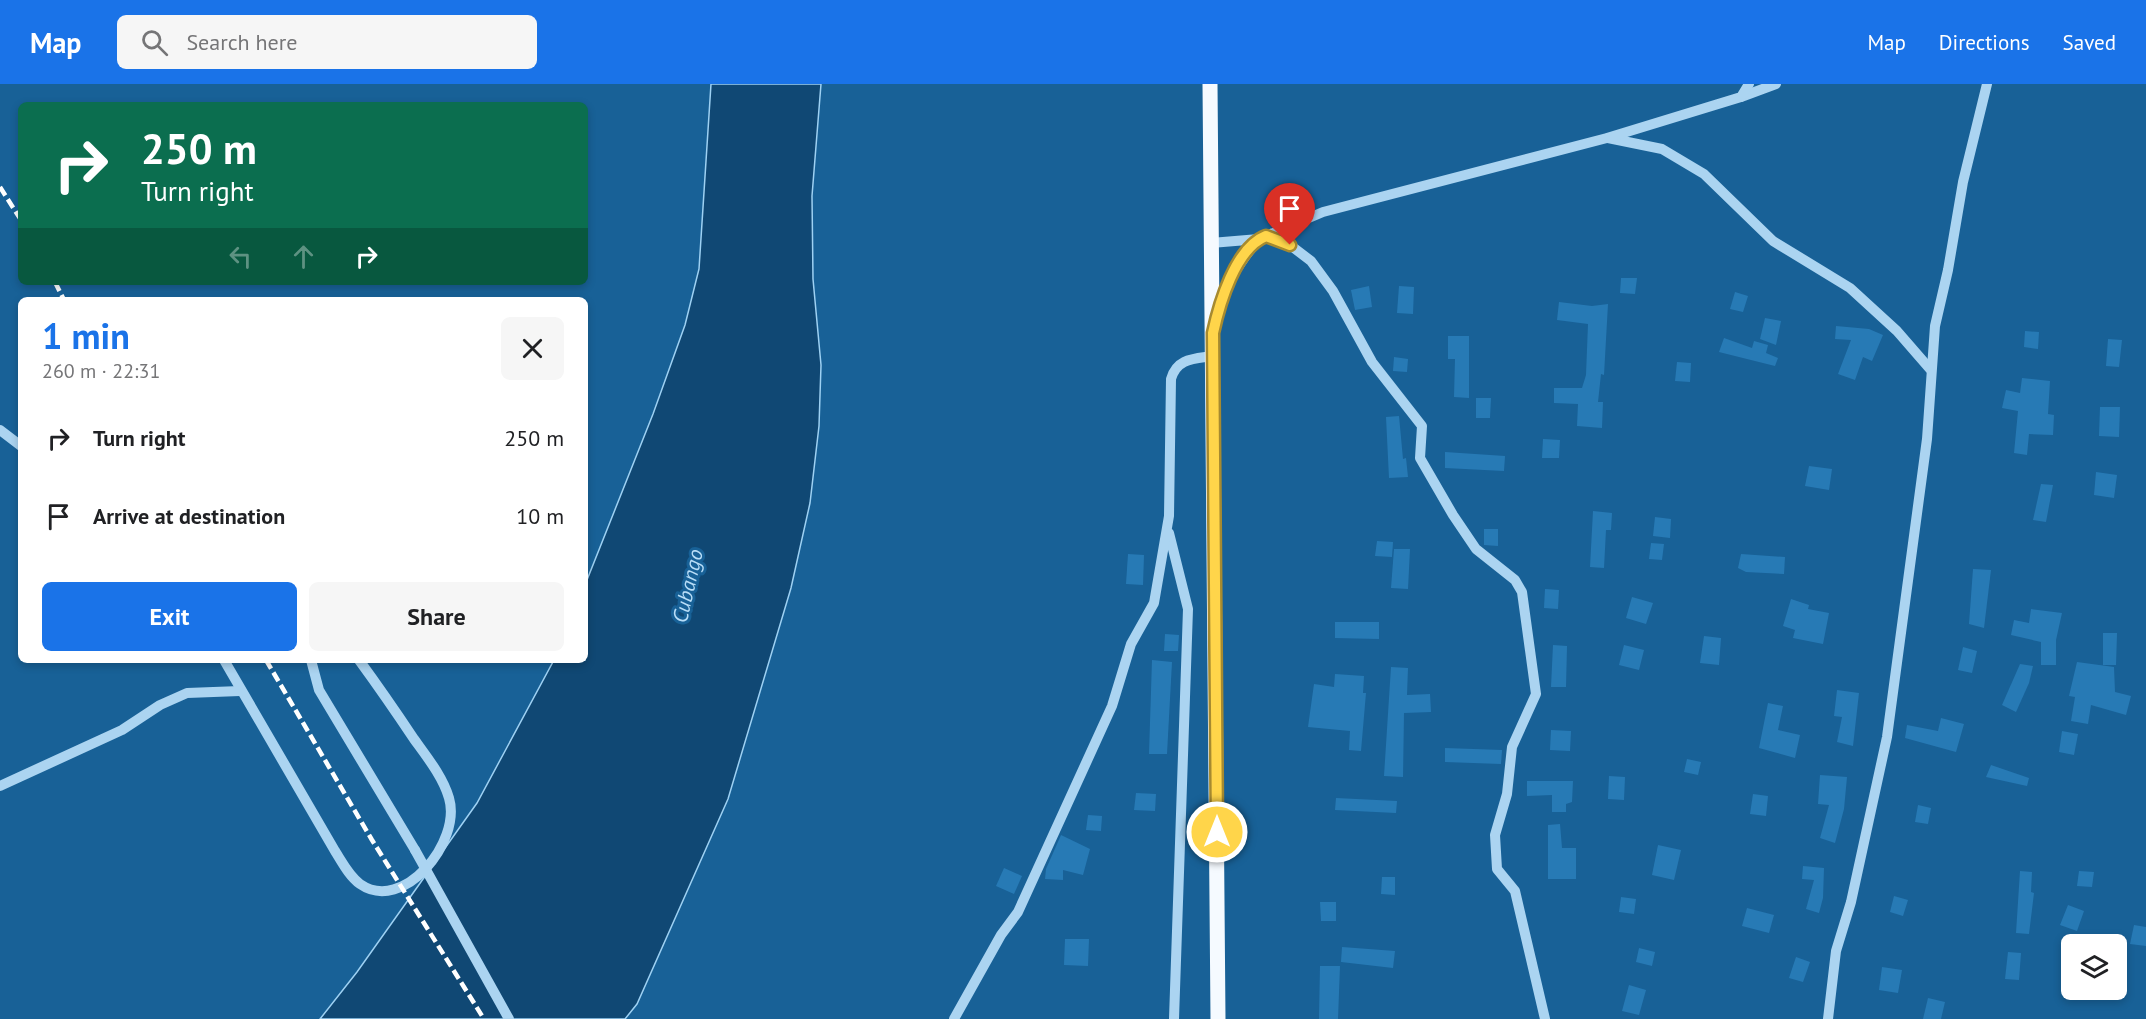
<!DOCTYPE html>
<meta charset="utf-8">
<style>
body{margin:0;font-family:"PT Sans",sans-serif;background:#f6f6f6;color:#202124;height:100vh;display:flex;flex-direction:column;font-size:22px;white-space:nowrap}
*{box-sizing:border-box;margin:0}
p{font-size:20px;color:#757577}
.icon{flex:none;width:33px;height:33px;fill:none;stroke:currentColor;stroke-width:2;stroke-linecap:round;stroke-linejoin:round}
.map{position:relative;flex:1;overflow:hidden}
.sheet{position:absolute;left:18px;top:213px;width:570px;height:366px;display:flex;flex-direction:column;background:#fff;border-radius:9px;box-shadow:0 3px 9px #0003}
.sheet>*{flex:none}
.guide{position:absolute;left:18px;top:18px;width:570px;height:183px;border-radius:9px;box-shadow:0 3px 9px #0003;background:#0b6e4f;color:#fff;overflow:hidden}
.controls{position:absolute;left:2061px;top:850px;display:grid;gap:12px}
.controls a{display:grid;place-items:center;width:66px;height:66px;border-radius:9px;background:#fff;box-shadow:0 3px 9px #0003;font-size:30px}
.pin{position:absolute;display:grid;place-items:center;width:51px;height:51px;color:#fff;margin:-62px -26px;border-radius:50% 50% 50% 0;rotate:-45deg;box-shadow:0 0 6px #0007}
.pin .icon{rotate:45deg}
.me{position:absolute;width:66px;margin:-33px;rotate:0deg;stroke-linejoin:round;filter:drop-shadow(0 0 4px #0008)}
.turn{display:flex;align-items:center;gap:21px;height:126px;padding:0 24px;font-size:27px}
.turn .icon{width:78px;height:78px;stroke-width:2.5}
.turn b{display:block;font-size:42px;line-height:51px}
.lanes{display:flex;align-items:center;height:57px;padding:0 24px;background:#0003;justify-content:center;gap:30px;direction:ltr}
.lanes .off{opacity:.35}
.round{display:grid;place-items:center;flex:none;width:63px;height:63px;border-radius:9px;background:#f6f6f6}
.headline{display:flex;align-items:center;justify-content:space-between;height:102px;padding:0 24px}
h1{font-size:36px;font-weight:700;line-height:45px;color:#1a73e8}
.action{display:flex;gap:12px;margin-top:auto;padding:12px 24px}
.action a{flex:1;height:69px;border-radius:9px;background:#1a73e8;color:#fff;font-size:24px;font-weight:700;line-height:69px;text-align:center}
.action a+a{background:#f6f6f6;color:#202124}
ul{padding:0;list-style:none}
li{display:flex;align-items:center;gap:18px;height:78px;padding:0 24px}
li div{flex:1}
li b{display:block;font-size:22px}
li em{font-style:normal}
header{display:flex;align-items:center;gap:36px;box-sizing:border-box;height:84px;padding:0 30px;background:#1a73e8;color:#fff}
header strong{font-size:28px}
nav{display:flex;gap:33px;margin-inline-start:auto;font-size:21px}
.search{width:420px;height:54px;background:#f6f6f6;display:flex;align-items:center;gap:15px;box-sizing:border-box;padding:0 21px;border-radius:9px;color:#757577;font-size:22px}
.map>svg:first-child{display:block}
.water{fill:#104874;stroke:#9ed1f3;stroke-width:1.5}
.building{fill:#277ab5}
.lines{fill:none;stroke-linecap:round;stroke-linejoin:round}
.minor{stroke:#abd4f1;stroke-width:10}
.major{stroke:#f5faff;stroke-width:15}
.rail{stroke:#fff;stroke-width:4.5;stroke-dasharray:10 4.5;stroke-linecap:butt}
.minor-bridge{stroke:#abd4f1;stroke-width:10}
.route-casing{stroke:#a68a30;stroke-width:15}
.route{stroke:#ffd54a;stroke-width:10}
.labels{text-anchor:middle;stroke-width:6;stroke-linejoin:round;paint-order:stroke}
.water-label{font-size:21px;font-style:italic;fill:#b8ddf7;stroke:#186197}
</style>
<header>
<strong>Map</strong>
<div class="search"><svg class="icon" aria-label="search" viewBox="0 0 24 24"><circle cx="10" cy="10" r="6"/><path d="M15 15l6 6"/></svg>Search here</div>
<nav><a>Map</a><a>Directions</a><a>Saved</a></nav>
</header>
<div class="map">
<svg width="2146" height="935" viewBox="0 0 2146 935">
<rect width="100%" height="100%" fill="#186197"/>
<path class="water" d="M711,0H821L812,112L813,195L821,281L819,342L810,419L791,504L728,715L637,920L625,935H320L357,888L477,719L554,576H585V501L653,330L685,241L699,185Z"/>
<g class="building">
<path d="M1621,194H1637L1635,210L1620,209Z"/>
<path d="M1369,202L1372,223L1355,226L1351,206Z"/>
<path d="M1399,202L1414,203L1413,230L1397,229Z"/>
<path d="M1735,208L1748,212L1743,228L1730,225Z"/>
<path d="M1559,218L1592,222L1608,220L1604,291L1601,290L1598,318H1603L1602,344L1577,342L1578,320L1554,319V304H1582L1586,291L1588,240L1557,236Z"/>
<path d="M1765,234L1781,237L1776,261L1760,255Z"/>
<path d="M1836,242L1869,245L1883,251L1872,277L1863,273L1855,296L1838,290L1851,256L1835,255Z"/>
<path d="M2025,247L2039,248L2038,265L2024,263Z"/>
<path d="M1448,252H1469V314L1454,313L1455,275H1448Z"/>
<path d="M1724,254L1752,264L1754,257L1768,261L1766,269L1778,274L1775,282L1719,268Z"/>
<path d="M2108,255L2122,256L2119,283L2106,282Z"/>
<path d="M1394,273L1408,275L1407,288L1393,287Z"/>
<path d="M1677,278L1691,279L1690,298L1675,297Z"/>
<path d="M2022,294L2050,297L2048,330L2054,331L2053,351L2029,350L2027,371L2014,369L2018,327L2002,324L2006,306L2020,309Z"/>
<path d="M1476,314H1491L1490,334H1476Z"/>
<path d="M2100,323H2120L2119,353L2099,352Z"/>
<path d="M1399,332L1403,375L1406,374L1408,393L1389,394L1386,333Z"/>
<path d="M1543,355L1560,356L1559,374H1542Z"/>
<path d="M1445,368L1505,372L1504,387L1445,384Z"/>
<path d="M1809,382L1832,385L1829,406L1805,402Z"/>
<path d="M2096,388L2117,391L2114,414L2094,411Z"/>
<path d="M2041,400L2053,401L2046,438L2033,436Z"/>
<path d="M1593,427L1612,429L1611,446H1606L1604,484L1590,483Z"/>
<path d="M1655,433L1671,435L1670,454L1653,452Z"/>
<path d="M1484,445H1498V462L1484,461Z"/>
<path d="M1377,457L1393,458L1392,473L1375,472Z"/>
<path d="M1651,459L1664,460L1662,476L1649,475Z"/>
<path d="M1394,465H1410L1408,505L1391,504Z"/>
<path d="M1128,470L1144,471L1143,501L1126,500Z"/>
<path d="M1741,470L1785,473L1784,490L1746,488L1738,484Z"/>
<path d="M1973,485L1991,486L1984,544L1969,540Z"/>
<path d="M1545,505L1559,506L1558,525L1544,524Z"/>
<path d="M1632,513L1653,519L1646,540L1626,534Z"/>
<path d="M1791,515L1809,521L1808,525L1829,529L1823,560L1793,554L1795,546L1783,542Z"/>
<path d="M2031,525L2062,529L2056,556V581H2041V558L2011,551L2014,536L2029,539Z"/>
<path d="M1335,538H1379V555L1335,554Z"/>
<path d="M2103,549H2117L2116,581H2103Z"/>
<path d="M1165,550L1179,551L1178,567H1164Z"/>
<path d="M1704,552L1721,554L1719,581L1700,579Z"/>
<path d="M1553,561L1567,562L1566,603H1551Z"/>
<path d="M1624,561L1644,566L1639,586L1619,581Z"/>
<path d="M1963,563L1977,567L1972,589L1958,586Z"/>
<path d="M1152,576L1172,578L1167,670H1149Z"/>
<path d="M2077,578L2114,583L2115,608L2131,612L2126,631L2091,621L2088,640L2071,637L2075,613L2069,612Z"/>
<path d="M2020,580L2033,582L2029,599L2016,628L2002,621Z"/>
<path d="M1391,583L1408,584L1407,611L1430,610L1431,628L1404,629L1403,693L1384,692Z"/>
<path d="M1335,590L1364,592L1363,609H1366L1361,667L1349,666L1350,647L1308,643L1314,600L1334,603Z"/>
<path d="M1837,606L1859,609L1853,662L1837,658L1842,633L1834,632Z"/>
<path d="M1768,619L1783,622L1778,646L1800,651L1795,674L1759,664Z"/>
<path d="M1941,634L1964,640L1956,668L1905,654L1907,641L1938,647Z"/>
<path d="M1551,646L1571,647L1570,667L1550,666Z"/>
<path d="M2062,647L2078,650L2074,671L2059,668Z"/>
<path d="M1445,664L1502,666L1501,680L1445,678Z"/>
<path d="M1687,675L1701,678L1698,691L1684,688Z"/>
<path d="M1991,681L2029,694L2027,702L1986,693Z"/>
<path d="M1820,691L1847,693L1844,725L1835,759L1820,754L1829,721L1818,720Z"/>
<path d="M1609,692L1625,693L1624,716L1608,715Z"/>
<path d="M1527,697H1573L1572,718L1566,720V728H1552V711L1527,712Z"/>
<path d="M1136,709L1156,710L1155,727L1134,726Z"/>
<path d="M1753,710L1768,712L1766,732L1750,730Z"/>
<path d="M1336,714L1397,717L1396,729L1335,726Z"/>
<path d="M1918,721L1931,724L1928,740L1915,738Z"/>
<path d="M1088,731L1102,732L1101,747L1086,746Z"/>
<path d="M1560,740L1562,764H1576V795H1548V741Z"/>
<path d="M1061,751L1090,765L1083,791L1063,786V796L1045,795L1046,785Z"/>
<path d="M1658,761L1681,766L1674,796L1652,791Z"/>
<path d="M1803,782L1824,784L1823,814L1819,829L1806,825L1814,796L1802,795Z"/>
<path d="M1004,784L1022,792L1014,810L996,802Z"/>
<path d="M2020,787L2032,788L2031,808L2034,809L2029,850L2016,849Z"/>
<path d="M2079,787L2094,788L2092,803L2077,802Z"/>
<path d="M1382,793H1395V811L1381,810Z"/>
<path d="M1894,812L1908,816L1903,832L1890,828Z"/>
<path d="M1621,813L1636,815L1634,830L1619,828Z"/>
<path d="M1320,818H1336V837H1321Z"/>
<path d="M2068,821L2084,827L2077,847L2060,841Z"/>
<path d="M1747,824L1774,831L1769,849L1742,842Z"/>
<path d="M2134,841L2146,843V862L2130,860Z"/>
<path d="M1065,855H1089L1088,882L1064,881Z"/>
<path d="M1342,863L1395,867L1393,884L1341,878Z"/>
<path d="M1639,864L1655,868L1652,882L1636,878Z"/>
<path d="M2008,868L2021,869L2019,896L2005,895Z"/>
<path d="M1796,873L1810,878L1803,898L1789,894Z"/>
<path d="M1320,882H1340L1338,935H1319Z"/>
<path d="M1882,883L1902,886L1898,909L1879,906Z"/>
<path d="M1629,901L1646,906L1639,931L1622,927Z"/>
<path d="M1928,914L1945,918L1941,935H1923Z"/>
</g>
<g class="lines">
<g class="minor">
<path d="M1741,13L1776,0"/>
<path d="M1608,54L1662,65L1704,90L1773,157L1850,204L1897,247L1930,285"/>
<path d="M1266,152L1290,161L1311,177L1333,207L1372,278L1422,342L1420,374L1453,431L1476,465L1515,496L1522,508L1536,610L1512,663L1507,710L1495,751L1497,785L1515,807L1545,935"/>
<path d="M1211,159L1259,155L1323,128L1607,54L1741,13L1749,0"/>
<path d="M1217,233C1224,202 1239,179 1259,155"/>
<path d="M0,346L21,362"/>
<path d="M1169,449L1188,525L1174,935"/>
<path d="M224,576L335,767C342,778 349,792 360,800C403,830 462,758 449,714C443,693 427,673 414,655C396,628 378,602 359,576"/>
<path d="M311,576L319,606L415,766"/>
<path d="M0,702L122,646L160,621L187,609L240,607"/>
<path d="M954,935L1001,851L1018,828L1112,622L1131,560L1154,519L1169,432L1171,295C1177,274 1194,275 1213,272"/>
<path d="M1828,935L1836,867L1851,818L1887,653L1927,355L1935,242L1948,186L1963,98L1987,0"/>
</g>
<path class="major" d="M1210,0L1218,935"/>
<g class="rail">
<path d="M0,103L21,136"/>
<path d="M55,198L64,216"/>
<path d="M266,576L372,756L484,935"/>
</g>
<path class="minor-bridge" d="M415,766L509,935"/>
</g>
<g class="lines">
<g class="route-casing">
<path id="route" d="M1217,748L1213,249C1219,221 1235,164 1266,152L1290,161"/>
</g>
<use href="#route" class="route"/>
</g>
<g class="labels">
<g class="water-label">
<text transform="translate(688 502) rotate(-77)" y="7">Cubango</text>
</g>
</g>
</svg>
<div class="controls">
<a><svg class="icon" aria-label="layers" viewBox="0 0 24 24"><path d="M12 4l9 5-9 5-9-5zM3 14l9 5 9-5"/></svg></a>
</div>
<div class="pin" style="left:1290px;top:161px;background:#d93025"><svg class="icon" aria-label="arrive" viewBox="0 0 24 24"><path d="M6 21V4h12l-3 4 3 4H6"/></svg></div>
<svg class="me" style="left:1217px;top:748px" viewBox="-20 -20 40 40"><circle r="17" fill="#ffd54a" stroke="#fff" stroke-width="3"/><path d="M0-11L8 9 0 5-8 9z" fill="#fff"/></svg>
<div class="guide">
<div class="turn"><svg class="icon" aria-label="right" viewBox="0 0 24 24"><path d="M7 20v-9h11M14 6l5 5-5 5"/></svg><div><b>250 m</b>Turn right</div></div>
<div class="lanes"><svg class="icon off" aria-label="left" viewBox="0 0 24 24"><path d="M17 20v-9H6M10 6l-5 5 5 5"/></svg><svg class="icon off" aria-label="ahead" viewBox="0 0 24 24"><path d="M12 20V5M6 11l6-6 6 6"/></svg><svg class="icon" aria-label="right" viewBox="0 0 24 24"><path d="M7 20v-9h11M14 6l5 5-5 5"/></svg></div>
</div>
<section class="sheet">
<div class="headline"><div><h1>1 min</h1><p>260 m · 22:31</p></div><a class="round"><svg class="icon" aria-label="close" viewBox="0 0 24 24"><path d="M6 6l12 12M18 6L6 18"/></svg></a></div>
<ul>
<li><svg class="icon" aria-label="right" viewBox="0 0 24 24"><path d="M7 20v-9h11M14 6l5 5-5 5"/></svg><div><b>Turn right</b></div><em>250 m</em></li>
<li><svg class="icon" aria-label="arrive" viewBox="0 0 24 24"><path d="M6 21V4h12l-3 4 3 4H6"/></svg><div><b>Arrive at destination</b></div><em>10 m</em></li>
</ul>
<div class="action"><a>Exit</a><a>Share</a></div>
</section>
</div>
